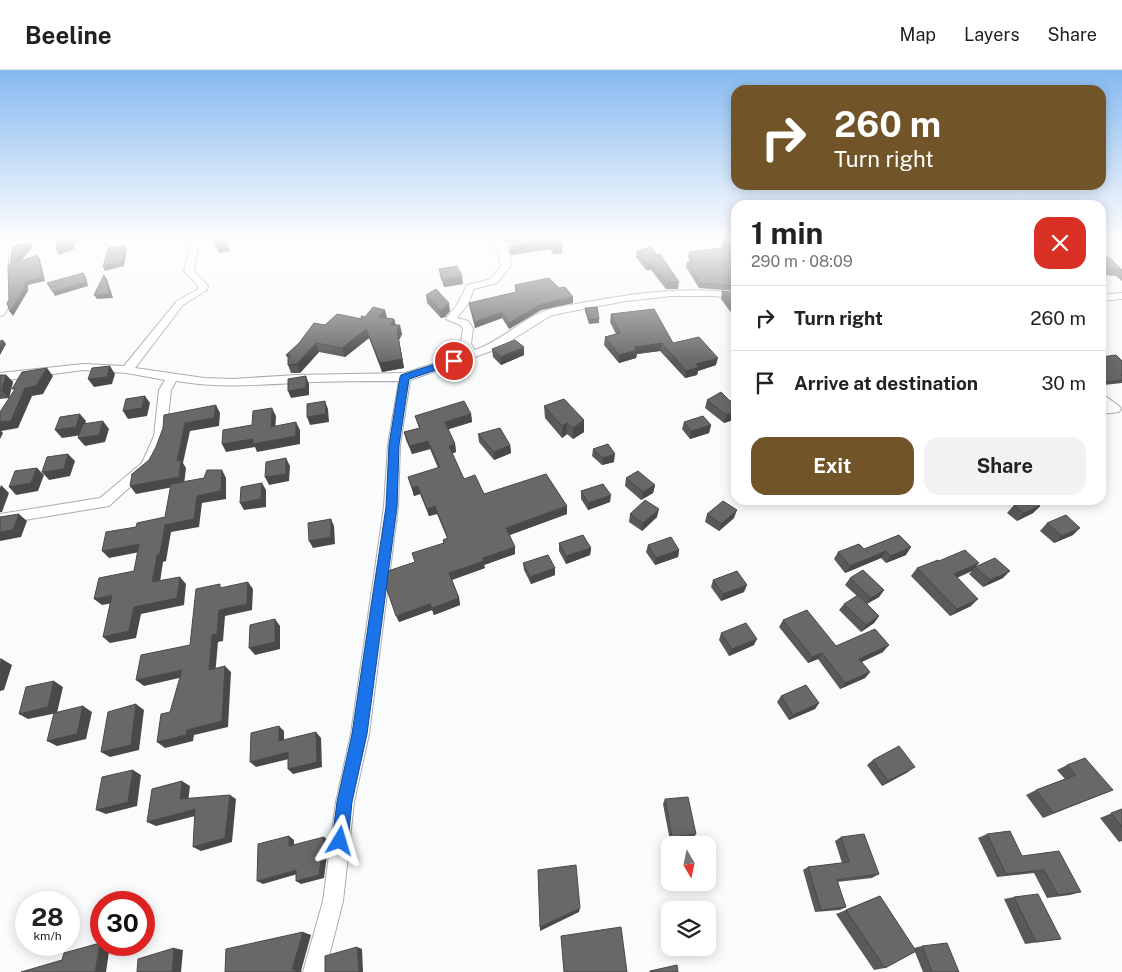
<!DOCTYPE html>
<meta charset="utf-8">
<style>
body{margin:0;font-family:"Public Sans",sans-serif;background:#f2f2f2;color:#222;height:100vh;display:flex;flex-direction:column;font-size:19px;white-space:nowrap}
*{box-sizing:border-box;margin:0}
p{font-size:16px;color:#767676}
.icon{flex:none;width:28px;height:28px;fill:none;stroke:currentColor;stroke-width:2;stroke-linecap:round;stroke-linejoin:round}
.map{position:relative;flex:1;overflow:hidden}
.details{position:absolute;left:731px;top:130px;width:375px;height:305px;display:flex;flex-direction:column;background:#fff;border-radius:15px;box-shadow:0 2px 12px #0003}
.details>*{flex:none}
.banner{position:absolute;left:731px;top:15px;width:375px;height:105px;border-radius:15px;box-shadow:0 2px 12px #0003;background:#715427;color:#fff;overflow:hidden}
.needle{width:32px;rotate:171deg}
.tools{position:absolute;left:661px;top:766px;display:grid;gap:10px}
.tools a{display:grid;place-items:center;width:55px;height:55px;border-radius:10px;background:#fff;box-shadow:0 2px 12px #0003;font-size:25px}
.speed{position:absolute;left:15px;top:821px;display:flex;gap:10px;font-size:25px;font-weight:700;text-align:center}
.speed>*{display:grid;place-content:center;width:65px;height:65px;border-radius:50%;background:#fff;box-shadow:0 2px 12px #0003;line-height:1}
.speed small{font-size:12px;font-weight:400}
.speed .limit{border:8px solid #d22;background:#fff;color:#111}
.pin{position:absolute;display:grid;place-items:center;width:42px;height:42px;color:#fff;margin:-21px;border:2px solid #fff;border-radius:50%;box-shadow:0 1px 5px #0007}
.me{position:absolute;width:55px;margin:-28px;rotate:7deg;stroke-linejoin:round;filter:drop-shadow(0 0 4px #0008)}
.turn{display:flex;align-items:center;gap:18px;height:105px;padding:0 20px;font-size:22px}
.turn .icon{width:65px;height:65px;stroke-width:2.5}
.turn b{display:block;font-size:35px;line-height:42px}
.round{display:grid;place-items:center;flex:none;width:52px;height:52px;border-radius:15px;background:#f2f2f2}
.headline{display:flex;align-items:center;justify-content:space-between;height:85px;padding:0 20px}
h1{font-size:30px;font-weight:700;line-height:38px}
.cta{display:flex;gap:10px;margin-top:auto;padding:10px 20px}
.cta a{flex:1;height:58px;border-radius:15px;background:#715427;color:#fff;font-size:20px;font-weight:700;line-height:58px;text-align:center}
.cta a+a{background:#f2f2f2;color:#222}
ul{padding:0;list-style:none}
li{display:flex;align-items:center;gap:15px;height:65px;padding:0 20px;border-top:1px solid #e0e0e0}
li div{flex:1}
li b{display:block;font-size:19px}
li em{font-style:normal}
header{display:flex;align-items:center;gap:30px;box-sizing:border-box;height:70px;padding:0 25px;background:#fff;border-bottom:1px solid #e0e0e0}
header strong{font-size:24px}
nav{display:flex;gap:28px;margin-inline-start:auto;font-size:18px}
.map>svg:first-child{display:block}
.lines{fill:none;stroke-linecap:round;stroke-linejoin:round}
.minor-casing{stroke:#abacad;stroke-width:2}
.minor{fill:#fff;fill-rule:evenodd}
.wall{fill:#5a5959}
.shaded-wall{fill:#4a4948}
.building{fill:#696867;stroke:#4a4948}
.route{fill:#1a73e8;stroke:#114b97}
</style>
<header>
<strong>Beeline</strong>
<nav><a>Map</a><a>Layers</a><a>Share</a></nav>
</header>
<div class="map">
<svg width="1122" height="902" viewBox="0 0 1122 902">
<rect width="100%" height="100%" fill="#fafbfc"/>
<g class="lines">
<g class="minor-casing">
<g id="minor">
<path d="M0,167L7,170L10,234L4,245L0,246Z"/>
<path d="M188,167H196L198,177L194,201L208,216L207,220L183,235L135,298L204,308L232,309L296,305L405,303L467,283L461,274L463,258L460,255L446,249L458,233L467,215L491,209L501,196L499,185L488,167H496L509,185L511,196L497,213L474,219L468,234L457,248L468,251L473,258L471,274L475,280C500,271 519,252 542,242C556,236 573,235 587,232C637,223 686,216 736,223V229L715,226H671L626,231L562,243L550,246L497,279L410,310L400,375L398,437L369,664L354,732L343,831L325,902H303L323,831L336,732L351,664L384,437L388,375L399,311C364,311 329,311 295,313C254,315 216,318 176,311L171,320L166,366L153,396L109,436L0,454V444L100,428L142,393L154,366L159,320L165,310L127,303L83,300L0,311V303L83,294L124,296L177,231L198,219V216L184,201L190,177Z"/>
<path d="M1101,168L1110,170L1111,172L1107,175L1101,174Z"/>
<path d="M1122,223V229L1101,231V225Z"/>
<path d="M1101,323L1119,336L1121,339L1119,342L1101,344V336H1104L1101,333Z"/>
</g>
</g>
<use href="#minor" class="minor"/>
</g>
<g class="wall">
<path d="M503,167H530L523,171L505,173Z"/>
<path d="M537,167L562,177V183L553,184L550,179L511,185L509,181L508,175L530,172Z"/>
<path d="M723,170L736,172V221L699,218L686,197L687,192L690,191L688,187L689,182L723,177L722,175Z"/>
<path d="M637,181L679,212L678,219H666L651,200H646L636,187Z"/>
<path d="M1101,187L1121,199H1122V211L1116,206L1103,205L1101,204Z"/>
<path d="M439,199L463,214L444,217L440,206Z"/>
<path d="M515,215L559,218L573,227V233L541,240L509,259L502,248L475,258L470,239L469,233L516,222Z"/>
<path d="M722,221L736,223V243L732,244L721,229Z"/>
<path d="M426,225L450,241L445,247L441,248L427,233Z"/>
<path d="M585,238L599,249V253L589,254L585,241Z"/>
<path d="M611,244L673,273L716,295L698,301L697,305L685,308L660,281L637,284L636,288L619,293L604,275L605,267L616,264L610,252Z"/>
<path d="M387,248L394,249L396,255L402,264L399,270L404,298L382,302L369,268L345,287L319,282L300,303H291L288,295V289L286,285L325,255L362,249Z"/>
<path d="M492,279L524,285L501,295L493,287Z"/>
<path d="M1101,287L1122,291V313L1104,315L1101,313Z"/>
<path d="M0,305H6L13,312L9,328L0,329Z"/>
<path d="M736,328V350V349L724,353L705,338L707,330L730,331Z"/>
<path d="M544,336L584,362L573,369L567,364L562,368L545,348Z"/>
<path d="M471,344L472,352L448,359L455,374L456,382L452,383L464,409L484,424L567,436V444L509,465L515,477V484L484,495L485,498L452,510L459,528L460,535L434,545L432,540L399,552L415,492L443,473V470L447,468L437,444L429,446L420,424L414,426L408,407L438,398L430,379L412,384L406,370L404,362L419,358L415,346Z"/>
<path d="M684,352L711,355L709,363L690,369L682,359Z"/>
<path d="M478,364L510,375L511,383L494,390L479,372Z"/>
<path d="M593,379L614,392L602,395L592,386Z"/>
<path d="M626,408L655,415L653,423L641,430L625,416Z"/>
<path d="M581,421L610,432L588,440L581,429Z"/>
<path d="M900,430H916L905,434Z"/>
<path d="M1014,435L1040,436L1033,443L1017,451L1007,443Z"/>
<path d="M630,444L657,447L642,461L629,452Z"/>
<path d="M707,444L734,448L719,461L705,452Z"/>
<path d="M1047,453L1073,465L1054,473L1040,461Z"/>
<path d="M899,465L906,485L886,493L881,488L845,503L834,489L838,482L864,479Z"/>
<path d="M559,473L591,478L590,485L566,494L559,481Z"/>
<path d="M648,475L679,480L678,487L655,495L646,482Z"/>
<path d="M523,493L555,498V505L531,514L524,500Z"/>
<path d="M977,496L1003,508L983,517L969,504L972,501L957,508L971,536L950,546L911,506L917,498Z"/>
<path d="M850,508L884,520L879,527L867,534L879,546L874,553L861,562L839,540L844,534L857,526L845,515Z"/>
<path d="M713,510L744,522L721,531L711,517Z"/>
<path d="M783,550L836,576L883,582L862,592L870,602L865,608L840,619L818,589L808,593L779,557Z"/>
<path d="M721,563L754,575L729,586L719,570Z"/>
<path d="M781,626L819,633L815,639L789,650L777,632Z"/>
<path d="M873,690L908,702L882,716L867,695Z"/>
<path d="M1067,695L1113,720L1043,748L1026,725L1036,720L1065,709L1057,700Z"/>
<path d="M665,729L696,764L693,768L670,771L663,734Z"/>
<path d="M1122,739V771L1119,772L1100,748Z"/>
<path d="M987,764L1022,786L1081,822L1070,825L1047,828L1034,803L997,807L978,768Z"/>
<path d="M841,767L879,804L872,808L837,812L846,837L840,840L815,842L803,800L808,797L842,793L835,771Z"/>
<path d="M880,826L914,878L922,876L959,902H923L915,882L885,898L874,900L836,844Z"/>
<path d="M1014,827L1061,869L1025,874L1004,829Z"/>
</g>
<g class="shaded-wall">
<path d="M71,167H80L81,171L75,173L74,179L59,185L56,179Z"/>
<path d="M224,167H244V168L226,171L230,181L219,183L216,177Z"/>
<path d="M523,167H530L523,171Z"/>
<path d="M550,172V179L511,185L510,178Z"/>
<path d="M30,173L33,177L15,198L13,194Z"/>
<path d="M125,176L127,179L124,196L105,201L103,197Z"/>
<path d="M562,177V183L553,184V178Z"/>
<path d="M37,185L40,189L45,211L28,215V221L13,246L10,242L25,212Z"/>
<path d="M651,193V200H646L647,194Z"/>
<path d="M83,203L86,207L88,216L55,226L53,222Z"/>
<path d="M104,205L107,209L113,228L97,229L94,225Z"/>
<path d="M462,206L463,214L444,217L443,210Z"/>
<path d="M573,227V233L541,240L509,259V253L541,234Z"/>
<path d="M449,233L450,241L445,247L441,248L440,241Z"/>
<path d="M736,235V243L732,244L734,236Z"/>
<path d="M385,240L387,248L378,247Z"/>
<path d="M502,242V248L475,258V252Z"/>
<path d="M394,249L396,257L391,255Z"/>
<path d="M400,255L402,264L399,270L404,298L382,302L380,293Z"/>
<path d="M366,259L369,268L345,287L342,278Z"/>
<path d="M3,270L6,274L0,285V276Z"/>
<path d="M316,273L319,282L300,303L297,294Z"/>
<path d="M662,273L660,281L637,284L636,288L619,293V285L634,277Z"/>
<path d="M524,277V285L501,295V287Z"/>
<path d="M718,288L716,295L698,301L697,305L685,308L686,301L696,294Z"/>
<path d="M110,296L115,304L112,314L94,317L88,309Z"/>
<path d="M47,298L53,306L43,324L32,326L18,358L1,361L3,363L0,369V352L25,318Z"/>
<path d="M6,305L13,312L9,328L2,320Z"/>
<path d="M306,306L309,314V325L291,328L288,321Z"/>
<path d="M145,326L150,333L147,346L128,349L123,341Z"/>
<path d="M325,331L328,339L329,352L310,355L307,347Z"/>
<path d="M216,335L220,343L219,356L190,361L183,393L186,398L184,415L136,424L130,416L177,391L185,353Z"/>
<path d="M272,338L276,346L275,364L271,357Z"/>
<path d="M736,342V349L724,353L726,345Z"/>
<path d="M80,344L86,351L82,365L62,368L55,360Z"/>
<path d="M471,344L472,352L446,360L445,352Z"/>
<path d="M584,350V362L573,369V358Z"/>
<path d="M103,351L109,359L105,372L85,376L78,368Z"/>
<path d="M296,352L300,360V374L257,382L255,377L226,382L222,374Z"/>
<path d="M567,353V364L562,368V356Z"/>
<path d="M711,355L709,363L690,369L691,361Z"/>
<path d="M428,371L430,379L412,384L410,376Z"/>
<path d="M455,374L456,382L451,384L449,376Z"/>
<path d="M510,375L511,383L494,390V382Z"/>
<path d="M68,384L75,391L70,406L49,410L42,402Z"/>
<path d="M615,384L614,392L602,395L603,388Z"/>
<path d="M286,388L290,396L289,411L269,415L265,407Z"/>
<path d="M37,398L44,405L38,421L16,425L9,417Z"/>
<path d="M222,400L226,408V429L202,433L199,457L171,462L166,491L163,492L159,519L152,512L157,485L165,455L197,426Z"/>
<path d="M262,413L266,420V437L244,440L240,433Z"/>
<path d="M1,415L9,423L2,442H0V418Z"/>
<path d="M655,415L653,423L641,430L643,422Z"/>
<path d="M418,416L420,424L414,426L412,418Z"/>
<path d="M611,425L610,432L588,440V433Z"/>
<path d="M908,430H916L905,434Z"/>
<path d="M435,436L437,444L429,446L427,439Z"/>
<path d="M567,436V444L507,466L506,458Z"/>
<path d="M1040,436L1033,443L1017,451L1024,443Z"/>
<path d="M659,439L657,447L642,461L643,453Z"/>
<path d="M737,440L734,448L719,461L721,454Z"/>
<path d="M19,444L27,451L21,467L0,471V462Z"/>
<path d="M331,449L334,456L335,474L313,478L309,471Z"/>
<path d="M1080,458L1073,465L1054,473L1062,466Z"/>
<path d="M139,474L145,481L109,488L102,481Z"/>
<path d="M515,477V484L484,495L485,498L451,510L449,503L483,488Z"/>
<path d="M911,477L906,485L886,493L891,486Z"/>
<path d="M591,478L590,485L566,494V486Z"/>
<path d="M679,480L678,487L655,495L656,488Z"/>
<path d="M886,481L881,488L845,503L850,496Z"/>
<path d="M979,493L972,501L947,511L954,504Z"/>
<path d="M555,498V505L531,514L530,507Z"/>
<path d="M1010,501L1003,508L983,517L990,510Z"/>
<path d="M180,507L186,514L184,535L141,544L136,568L110,573L103,567L134,537Z"/>
<path d="M248,512L253,519L252,540L225,546L223,571L218,572L215,606L209,600L212,565L219,540Z"/>
<path d="M747,515L744,522L721,531L723,524Z"/>
<path d="M884,520L879,527L866,534L871,528Z"/>
<path d="M112,525L119,532L102,535L94,529Z"/>
<path d="M459,528L460,535L434,545L432,538Z"/>
<path d="M978,529L971,536L950,546L957,539Z"/>
<path d="M430,534L432,540L399,552L396,546Z"/>
<path d="M879,546L874,553L861,562L866,555Z"/>
<path d="M275,549L280,556V579L255,585L249,578Z"/>
<path d="M757,569L754,575L729,586L732,579Z"/>
<path d="M889,575L883,582L854,595L859,589Z"/>
<path d="M822,583L818,589L808,593L812,587Z"/>
<path d="M2,589L12,595L4,620L0,621V597Z"/>
<path d="M225,596L231,602L228,657L194,665L193,671L165,678L157,672L187,660Z"/>
<path d="M182,600L188,606L144,616L136,610Z"/>
<path d="M870,602L865,608L840,619L845,613Z"/>
<path d="M54,611L63,617L57,643L28,649L19,644Z"/>
<path d="M819,633L815,639L789,650L793,645Z"/>
<path d="M136,634L144,640L139,680L110,687L101,682Z"/>
<path d="M83,636L92,642L86,669L57,676L47,671Z"/>
<path d="M279,656L284,661V677L279,671Z"/>
<path d="M316,662L321,668L322,697L293,704L288,699Z"/>
<path d="M288,682L293,688L256,697L250,692Z"/>
<path d="M915,697L908,702L882,716L888,711Z"/>
<path d="M133,700L141,705L137,736L106,744L96,740Z"/>
<path d="M182,711L190,716L188,733L180,729Z"/>
<path d="M230,725L236,729L232,772L201,781L193,777Z"/>
<path d="M195,739L203,744L156,756L147,752Z"/>
<path d="M289,766L294,770V780L289,776Z"/>
<path d="M324,767L329,771L324,808L301,814L296,811Z"/>
<path d="M296,800L301,803L263,814L257,811Z"/>
<path d="M580,838L579,842L540,861V857Z"/>
<path d="M303,862L311,865L301,901L302,902H297L292,899Z"/>
<path d="M100,873H101V875H110L106,902H95Z"/>
<path d="M357,877L362,879L363,902H359Z"/>
<path d="M174,878L183,880L181,902H172Z"/>
</g>
<g class="building">
<path d="M59,167H72H71V174L56,179Z"/>
<path d="M213,167H224L227,174L216,177Z"/>
<path d="M537,167H560L562,177L553,178L550,172L510,178L508,175L530,172Z"/>
<path d="M734,169L736,172V216L700,213L687,192L694,191L689,182L728,177L723,170Z"/>
<path d="M30,173L13,194L37,185L42,207L25,212V217L10,242L7,233L9,230L8,196L10,195L13,176Z"/>
<path d="M125,176L122,192L103,197L108,178Z"/>
<path d="M651,177L657,185L660,184L679,212L667,213L651,193L647,194L637,181Z"/>
<path d="M1101,187H1109L1122,200H1107L1101,194Z"/>
<path d="M457,196L462,206L443,210L439,199Z"/>
<path d="M83,203L86,212L53,222L47,213Z"/>
<path d="M104,205L110,224L94,225Z"/>
<path d="M549,208L559,218L565,217L573,227L541,234L509,253L502,242L475,252L469,233L516,222L515,215Z"/>
<path d="M436,219L449,233L444,239L440,241L426,225Z"/>
<path d="M722,221L736,223V235L734,236Z"/>
<path d="M373,237L385,240L378,247L394,249L391,255H400L397,261L402,289L380,293L366,259L342,278L316,273L297,294L288,295V289L291,285H286L299,273L314,253L325,255L337,244L362,249L361,246L365,247Z"/>
<path d="M597,237L599,249L589,250L585,238Z"/>
<path d="M654,239L673,273L699,267L718,288L696,294L699,297L686,301L662,273L634,277L637,280L619,285L605,267L620,263L611,244Z"/>
<path d="M3,270L0,276V271Z"/>
<path d="M515,270L524,277L501,287L492,279Z"/>
<path d="M1116,285L1122,291V305H1121L1122,306V310L1107,312L1101,306V287Z"/>
<path d="M110,296L107,307L88,309L92,298Z"/>
<path d="M47,298L36,316L25,318L11,351L0,352V342L15,319H12L22,302Z"/>
<path d="M0,305H6L2,320H0Z"/>
<path d="M306,306V318L288,321V309Z"/>
<path d="M721,322L730,331L736,328V342L726,345L707,330Z"/>
<path d="M145,326L142,338L123,341L126,329Z"/>
<path d="M564,329L584,350L573,358L567,353L562,356L544,336Z"/>
<path d="M325,331L326,344L307,347V334Z"/>
<path d="M464,331L471,344L445,352L455,374L449,376L464,409L475,405L484,424L546,404L567,436L506,458L515,477L483,488L484,491L449,503L459,528L432,538L430,534L396,546L386,517L388,501L415,492L412,483L444,473L443,470L448,468L435,436L427,439L418,416L412,418L408,407L440,397L428,371L410,376L404,362L420,358L415,346Z"/>
<path d="M216,335L214,348L185,353L177,391L181,390L179,407L130,416L132,404L149,390L156,377L163,358L164,345Z"/>
<path d="M272,338L271,357L296,352V366L253,374V369L222,374L223,360L252,355L253,341Z"/>
<path d="M80,344L76,357L55,360L60,347Z"/>
<path d="M703,346L711,355L691,361L684,352Z"/>
<path d="M103,351L99,365L78,368L83,354Z"/>
<path d="M500,358L510,375L494,382L478,364Z"/>
<path d="M608,374L615,384L603,388L593,379Z"/>
<path d="M68,384L64,399L42,402L47,387Z"/>
<path d="M286,388V404L265,407L266,392Z"/>
<path d="M37,398L31,413L9,417L15,401Z"/>
<path d="M207,400H222L221,421L197,426L194,449L165,455L160,484L157,485L152,512L180,507L177,528L134,537L129,561L103,567L112,525L94,529L99,508L134,501L139,474L102,481L106,462L136,457L137,453L165,447L171,414L204,408Z"/>
<path d="M638,401L655,415L643,422L626,408Z"/>
<path d="M262,413L261,429L240,433L241,417Z"/>
<path d="M603,414L611,425L588,433L581,421Z"/>
<path d="M645,430L659,439L643,453L630,444Z"/>
<path d="M1026,430H1032L1040,436L1024,443L1014,435Z"/>
<path d="M723,431L737,440L721,454L707,444Z"/>
<path d="M19,444L13,460L0,462V447Z"/>
<path d="M1066,445L1080,458L1062,466L1047,453Z"/>
<path d="M331,449V467L309,471L308,453Z"/>
<path d="M583,465L591,478L566,486L559,473Z"/>
<path d="M899,465L911,477L891,486L886,481L850,496L838,482L859,474L864,479Z"/>
<path d="M671,467L679,480L656,488L648,475Z"/>
<path d="M965,480L979,493L954,504L978,529L957,539L917,498L938,490L939,491Z"/>
<path d="M548,485L555,498L530,507L523,493Z"/>
<path d="M995,488L1010,501L990,510L975,497Z"/>
<path d="M863,500L884,520L871,528L850,508Z"/>
<path d="M737,501L747,515L723,524L713,510Z"/>
<path d="M248,512L247,534L219,540L217,564L212,565L209,600L225,596L222,651L187,660L186,665L157,672L161,644L170,642L182,600L136,610L141,585L190,575L196,519L220,514V518Z"/>
<path d="M858,525L879,546L866,555L844,534Z"/>
<path d="M807,540L836,576L875,559L889,575L859,589L870,602L845,613L822,583L812,587L783,550Z"/>
<path d="M275,549V572L249,578L250,555Z"/>
<path d="M746,553L757,569L732,579L721,563Z"/>
<path d="M0,589H2L0,597Z"/>
<path d="M54,611L48,637L19,644L26,617Z"/>
<path d="M806,615L819,633L793,645L781,626Z"/>
<path d="M136,634L131,675L101,682L108,642Z"/>
<path d="M83,636L77,664L47,671L54,643Z"/>
<path d="M279,656V671L316,662L317,692L288,699V682L250,692L251,663Z"/>
<path d="M899,676L915,697L888,711L873,690Z"/>
<path d="M1085,688L1113,720L1053,743L1036,720L1076,705L1067,695Z"/>
<path d="M133,700L128,732L96,740L102,707Z"/>
<path d="M182,711L180,729L230,725L225,768L193,777L195,739L147,752L152,719Z"/>
<path d="M688,727L696,764L672,767L665,729Z"/>
<path d="M1122,739V757L1111,743Z"/>
<path d="M1010,761L1022,786L1059,781L1081,822L1058,825L1044,800L1006,804L987,764Z"/>
<path d="M864,764L879,804L837,810L846,837L821,840L808,797L849,792L841,767Z"/>
<path d="M289,766V776L324,767L319,805L296,811V800L257,811L258,774Z"/>
<path d="M576,795L580,838L540,857L538,800Z"/>
<path d="M1038,824L1061,869L1036,872L1014,827Z"/>
<path d="M880,826L916,881L885,898L846,840Z"/>
<path d="M621,857L627,902H564L561,866Z"/>
<path d="M303,862L292,899L297,902H225L226,879Z"/>
<path d="M100,873L95,902H21L62,890L64,883Z"/>
<path d="M947,873L959,902H932L922,876Z"/>
<path d="M357,877L359,902H325V886Z"/>
<path d="M174,878L172,902H137L138,889Z"/>
<path d="M677,895L678,902H650V901Z"/>
</g>
<linearGradient id="sky" x2="0" y2="1"><stop stop-color="#86b9f0"/><stop offset="0.57" stop-color="#fdfdfe"/><stop offset="1" stop-color="#fdfdfe" stop-opacity="0"/></linearGradient>
<rect width="1122" height="293" fill="url(#sky)"/>
<path class="route" d="M454,288L458,291L457,293L409,309L399,375L397,437L383,543L367,664L352,732L348,771L346,777L340,779L334,777L332,771L337,732L352,664L370,543L386,437L389,375L400,307L401,305Z"/>
</svg>
<div class="tools">
<a><svg class="needle" viewBox="-14 -14 28 28"><path d="M0-13l5 13h-10z" fill="#e53935"/><path d="M0 13l5-13h-10z" fill="#767676"/></svg></a>
<a><svg class="icon" aria-label="layers" viewBox="0 0 24 24"><path d="M12 4l9 5-9 5-9-5zM3 14l9 5 9-5"/></svg></a>
</div>
<div class="speed"><div>28<small>km/h</small></div><div class="limit">30</div></div>
<div class="pin" style="left:454px;top:291px;background:#d93025"><svg class="icon" aria-label="arrive" viewBox="0 0 24 24"><path d="M6 21V4h12l-3 4 3 4H6"/></svg></div>
<svg class="me" style="left:340px;top:771px" viewBox="-20 -20 40 40"><path d="M0-17L14 15 0 8-14 15z" fill="#1a73e8" stroke="#fff" stroke-width="4"/></svg>
<div class="banner">
<div class="turn"><svg class="icon" aria-label="right" viewBox="0 0 24 24"><path d="M7 20v-9h11M14 6l5 5-5 5"/></svg><div><b>260 m</b>Turn right</div></div>
</div>
<section class="details">
<div class="headline"><div><h1>1 min</h1><p>290 m · 08:09</p></div><a class="round" style="background:#d93025;color:#fff"><svg class="icon" aria-label="close" viewBox="0 0 24 24"><path d="M6 6l12 12M18 6L6 18"/></svg></a></div>
<ul>
<li><svg class="icon" aria-label="right" viewBox="0 0 24 24"><path d="M7 20v-9h11M14 6l5 5-5 5"/></svg><div><b>Turn right</b></div><em>260 m</em></li>
<li><svg class="icon" aria-label="arrive" viewBox="0 0 24 24"><path d="M6 21V4h12l-3 4 3 4H6"/></svg><div><b>Arrive at destination</b></div><em>30 m</em></li>
</ul>
<div class="cta"><a>Exit</a><a>Share</a></div>
</section>
</div>
